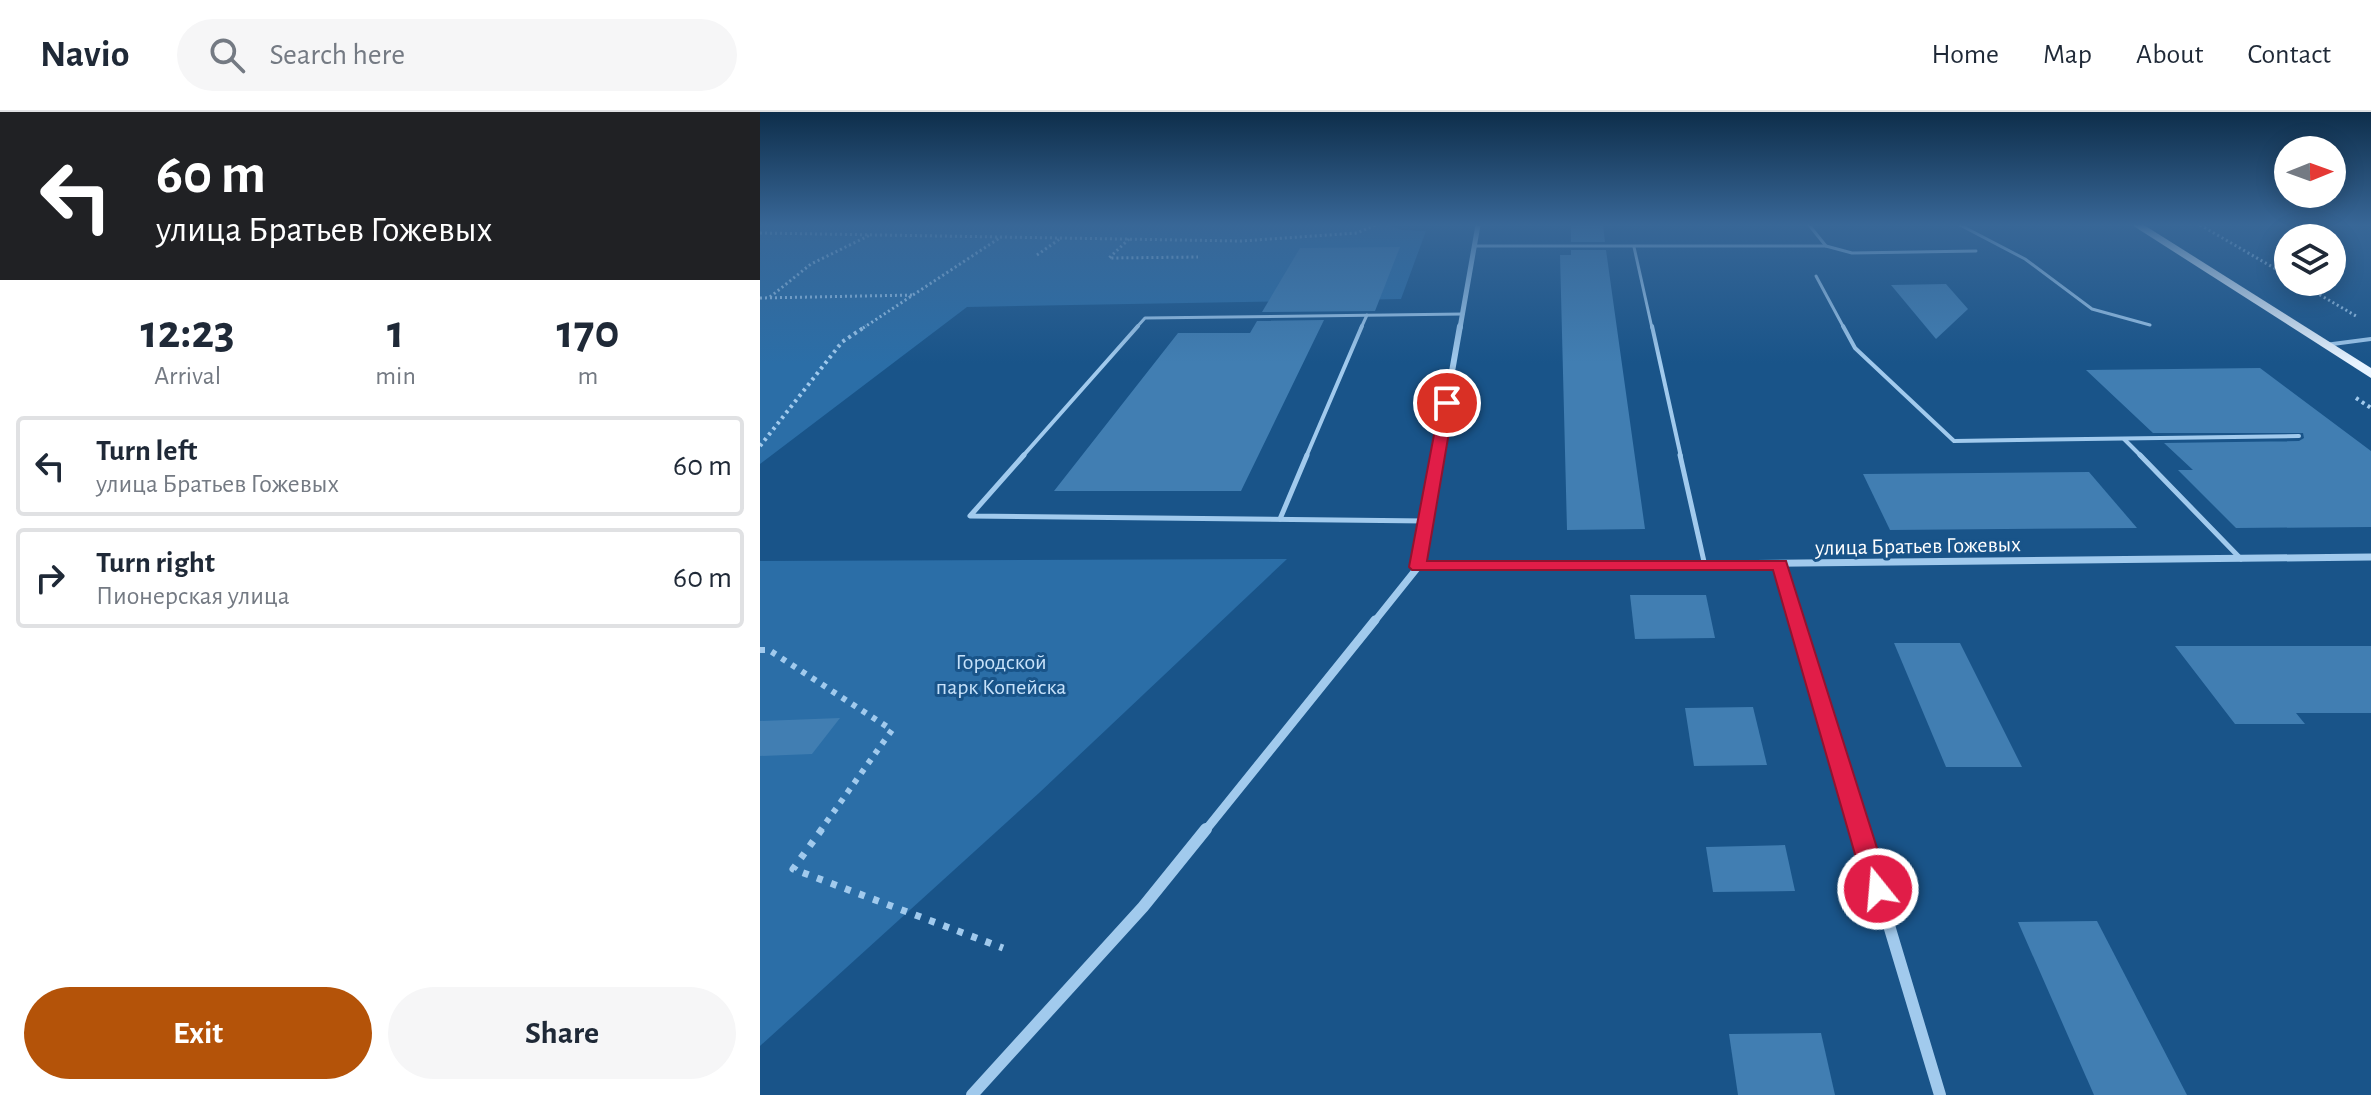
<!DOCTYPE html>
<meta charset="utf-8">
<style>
body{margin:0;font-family:"Alegreya Sans",sans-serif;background:#f6f6f7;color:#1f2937;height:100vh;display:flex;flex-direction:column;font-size:30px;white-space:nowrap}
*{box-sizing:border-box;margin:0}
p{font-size:26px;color:#747a83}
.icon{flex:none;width:44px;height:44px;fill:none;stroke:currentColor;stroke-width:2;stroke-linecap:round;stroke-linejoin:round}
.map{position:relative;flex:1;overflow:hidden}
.panel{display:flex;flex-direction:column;background:#fff;width:760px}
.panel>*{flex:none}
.top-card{background:#202124;color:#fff;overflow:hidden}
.needle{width:52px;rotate:89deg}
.tools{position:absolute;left:1514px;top:24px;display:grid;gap:16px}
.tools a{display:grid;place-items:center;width:72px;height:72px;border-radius:50%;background:#fff;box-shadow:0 4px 20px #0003;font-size:40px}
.pin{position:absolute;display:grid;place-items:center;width:68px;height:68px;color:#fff;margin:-34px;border:4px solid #fff;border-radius:50%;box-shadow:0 2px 8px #0007}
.me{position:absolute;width:88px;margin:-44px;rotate:343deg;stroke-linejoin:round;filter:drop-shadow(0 0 6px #0008)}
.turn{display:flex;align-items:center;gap:28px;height:168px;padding:0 24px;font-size:36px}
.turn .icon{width:104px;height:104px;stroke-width:2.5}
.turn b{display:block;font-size:56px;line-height:68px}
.eta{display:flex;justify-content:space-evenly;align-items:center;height:136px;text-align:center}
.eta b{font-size:48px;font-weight:700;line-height:56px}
.primary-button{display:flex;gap:16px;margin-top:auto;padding:16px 24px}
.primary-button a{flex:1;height:92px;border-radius:48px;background:#b45309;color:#fff;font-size:32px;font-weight:700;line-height:92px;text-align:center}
.primary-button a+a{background:#f6f6f7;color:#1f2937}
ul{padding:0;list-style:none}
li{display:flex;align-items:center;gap:24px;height:100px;margin:0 16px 12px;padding:0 8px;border:4px solid #e0e1e3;border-radius:8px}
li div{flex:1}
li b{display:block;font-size:30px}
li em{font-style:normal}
header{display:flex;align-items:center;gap:48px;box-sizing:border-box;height:112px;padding:0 40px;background:#fff;border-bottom:2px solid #e0e1e3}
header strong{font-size:38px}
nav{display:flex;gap:44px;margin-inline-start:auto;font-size:28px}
.search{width:560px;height:72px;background:#f6f6f7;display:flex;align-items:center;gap:20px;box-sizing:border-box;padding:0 28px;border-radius:44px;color:#747a83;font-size:30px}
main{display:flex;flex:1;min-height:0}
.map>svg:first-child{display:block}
.green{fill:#2b6ea7}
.building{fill:#417eb2}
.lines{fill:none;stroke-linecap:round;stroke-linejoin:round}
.path-far3{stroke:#a1caed;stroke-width:3;stroke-dasharray:2 3;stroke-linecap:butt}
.path-far2{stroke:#a1caed;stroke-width:4;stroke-dasharray:3 4;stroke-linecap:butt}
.path-far1{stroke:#a1caed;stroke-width:6;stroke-dasharray:5 7;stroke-linecap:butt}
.path{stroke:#a1caed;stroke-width:7;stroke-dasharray:6 9;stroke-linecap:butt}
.service-far2{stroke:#a1caed;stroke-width:3}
.service-far1{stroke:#a1caed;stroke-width:4}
.service{stroke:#a1caed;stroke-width:5}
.minor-far4{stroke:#a1caed;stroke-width:5}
.minor-far3{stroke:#a1caed;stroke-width:6}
.minor-far2{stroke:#a1caed;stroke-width:7}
.minor-far1{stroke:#a1caed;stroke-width:9}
.minor{stroke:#a1caed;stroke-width:12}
.primary{fill:#e7f3ff;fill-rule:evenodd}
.route{fill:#e11d48;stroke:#92132f;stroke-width:2}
.labels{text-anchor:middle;stroke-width:6;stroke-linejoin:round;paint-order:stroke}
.street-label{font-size:22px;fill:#fff;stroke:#195489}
.park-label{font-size:22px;fill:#c7e2fa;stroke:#195489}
</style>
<header>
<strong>Navio</strong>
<div class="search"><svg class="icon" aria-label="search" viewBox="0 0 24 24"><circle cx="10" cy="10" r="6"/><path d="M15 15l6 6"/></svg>Search here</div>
<nav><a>Home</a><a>Map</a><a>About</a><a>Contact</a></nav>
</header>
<main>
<section class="panel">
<div class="top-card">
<div class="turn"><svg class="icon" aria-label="left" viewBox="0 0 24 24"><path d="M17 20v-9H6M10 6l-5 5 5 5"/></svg><div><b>60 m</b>улица Братьев Гожевых</div></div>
</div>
<div class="eta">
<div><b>12:23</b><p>Arrival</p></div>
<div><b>1</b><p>min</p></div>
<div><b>170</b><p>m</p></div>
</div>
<ul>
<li><svg class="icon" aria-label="left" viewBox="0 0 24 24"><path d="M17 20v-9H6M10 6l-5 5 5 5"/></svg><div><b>Turn left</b><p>улица Братьев Гожевых</p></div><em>60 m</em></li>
<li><svg class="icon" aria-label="right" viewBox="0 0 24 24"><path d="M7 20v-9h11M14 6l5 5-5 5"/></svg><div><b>Turn right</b><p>Пионерская улица</p></div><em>60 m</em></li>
</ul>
<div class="primary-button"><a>Exit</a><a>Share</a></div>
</section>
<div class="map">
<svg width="1611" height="983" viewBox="0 0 1611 983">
<rect width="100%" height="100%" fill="#195489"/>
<g class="green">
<path d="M0,113H628L642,118L666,119L641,187L207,195L0,352Z"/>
<path d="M527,447L279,681L0,934V449Z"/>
</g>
<g class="building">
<path d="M811,113H843L845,130H811Z"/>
<path d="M640,135L615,199L502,200L540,136Z"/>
<path d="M811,138H846L885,417L807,418L800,143H811Z"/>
<path d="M1186,172L1208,197L1176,227L1131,173Z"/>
<path d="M564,208L481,379H294L418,221H490L497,209Z"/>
<path d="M1500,256L1611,339V415L1476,416L1418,358H1433L1404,331L1539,329L1544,326L1543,321H1393L1326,258Z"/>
<path d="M1329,360L1377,416L1130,418L1103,362Z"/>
<path d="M870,483H946L955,526L875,527Z"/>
<path d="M1134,531H1200L1262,655H1186Z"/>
<path d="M1415,534H1611V601H1536L1545,612H1475Z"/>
<path d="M993,595L1007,653L934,654L925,596Z"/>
<path d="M80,606L52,642L0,644V609Z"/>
<path d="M1025,733L1035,779L953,780L946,735Z"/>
<path d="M1337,809L1427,983H1334L1258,810Z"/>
<path d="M1061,921L1075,983H978L969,922Z"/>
</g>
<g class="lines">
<g class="path-far3">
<path d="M1440,113L1528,164"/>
<path d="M0,121L481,129L597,121L615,113"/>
<path d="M369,127L349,146L438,145"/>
<path d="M277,143L301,126"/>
<path d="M1538,170L1596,204"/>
<path d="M10,185L51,152L110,123"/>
<path d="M0,186L155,183"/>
<path d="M103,216L241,125"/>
</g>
<g class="path-far2">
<path d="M1596,286L1611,296"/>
<path d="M0,334L82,230L106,214"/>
</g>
<path class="path-far1" d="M0,538H9L132,618L60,719"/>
<path class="path" d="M62,717L33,757L243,836"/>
<g class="service-far2">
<path d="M1049,113L1066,134"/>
<path d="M1200,113L1265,147L1332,197L1390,213"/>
<path d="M1533,113L1537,115"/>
<path d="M715,134H1066L1092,141L1216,139"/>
<path d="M874,135L892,216"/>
<path d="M1056,164L1084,216"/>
<path d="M376,216L385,206L703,202"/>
<path d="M601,216L607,203"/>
</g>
<g class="service-far1">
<path d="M892,214L921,345"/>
<path d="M1083,214L1095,236L1194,329L1539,324"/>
<path d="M1565,233L1611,227"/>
<path d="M1364,327L1382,345"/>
<path d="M262,345L378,214"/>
<path d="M546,345L602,214"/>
</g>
<g class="service">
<path d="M264,343L210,404L666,409"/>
<path d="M920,343L945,454"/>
<path d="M1380,343L1481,447"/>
<path d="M520,407L547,343"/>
</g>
<path class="minor-far4" d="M700,216L718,113"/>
<path class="minor-far3" d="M677,345L700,214"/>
<g class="minor-far2">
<path d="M1020,453L1037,510"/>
<path d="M658,455L1611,445"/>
<path d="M614,510L658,455L678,343"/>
</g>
<g class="minor-far1">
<path d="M1037,508L1100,719"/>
<path d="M445,719L615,508"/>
</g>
<g class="minor">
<path d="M1100,717L1180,983"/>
<path d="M212,983L383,795L446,717"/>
</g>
<path class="primary" d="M1372,113H1384L1611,256V266Z"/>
</g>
<linearGradient id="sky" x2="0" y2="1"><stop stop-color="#0e2e4b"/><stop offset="0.45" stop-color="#386797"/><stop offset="1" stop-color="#386797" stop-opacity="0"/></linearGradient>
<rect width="1611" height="251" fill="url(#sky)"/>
<path class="route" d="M687,287L694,291L667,449H1026L1130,777L1126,785L1118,788L1109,785L1105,777L1013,458H652L649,455L680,291Z"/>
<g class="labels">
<g class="street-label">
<text transform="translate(1158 433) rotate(-1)" y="8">улица Братьев Гожевых</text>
</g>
<g class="park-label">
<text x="241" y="557">Городской<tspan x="241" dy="25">парк Копейска</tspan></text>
</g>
</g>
</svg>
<div class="tools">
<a><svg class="needle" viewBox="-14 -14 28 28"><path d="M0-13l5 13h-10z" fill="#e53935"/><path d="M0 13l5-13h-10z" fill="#747a83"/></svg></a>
<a><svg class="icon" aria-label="layers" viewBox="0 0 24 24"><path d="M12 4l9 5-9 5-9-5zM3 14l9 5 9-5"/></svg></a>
</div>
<div class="pin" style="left:687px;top:291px;background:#d93025"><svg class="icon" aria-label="arrive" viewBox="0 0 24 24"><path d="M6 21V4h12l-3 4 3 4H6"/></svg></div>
<svg class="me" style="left:1118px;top:777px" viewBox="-20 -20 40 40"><circle r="17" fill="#e11d48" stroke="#fff" stroke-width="3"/><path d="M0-11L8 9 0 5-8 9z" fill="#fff"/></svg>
</div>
</main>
